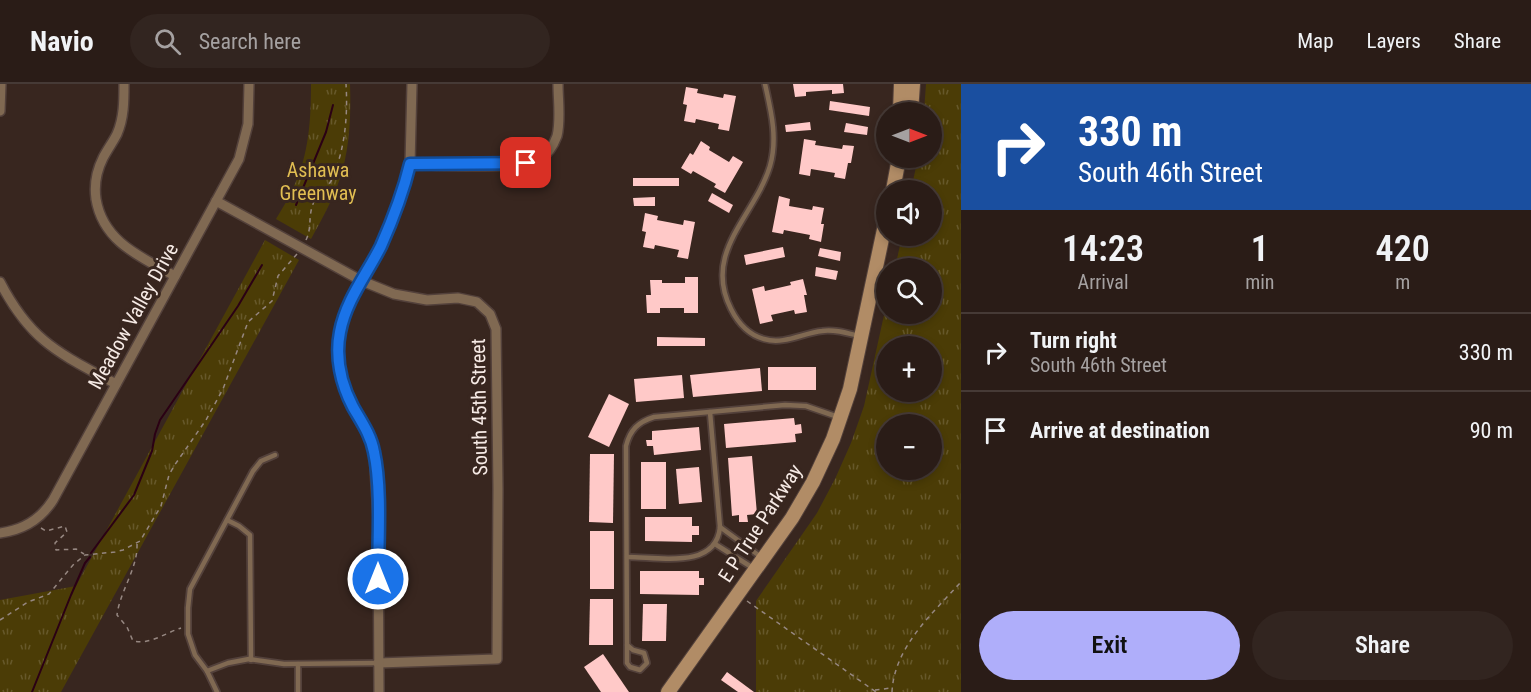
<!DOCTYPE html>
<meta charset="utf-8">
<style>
body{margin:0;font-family:"Roboto Condensed",sans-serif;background:#322520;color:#f1f3f6;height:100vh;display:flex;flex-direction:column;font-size:22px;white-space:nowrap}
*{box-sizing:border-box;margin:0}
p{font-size:20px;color:#a5a1a1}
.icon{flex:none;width:33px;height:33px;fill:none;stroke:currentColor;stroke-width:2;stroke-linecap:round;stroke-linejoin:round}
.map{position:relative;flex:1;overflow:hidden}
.side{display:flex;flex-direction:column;background:#2a1c17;width:570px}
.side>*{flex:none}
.top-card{background:#1a4fa0;color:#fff;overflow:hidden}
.needle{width:39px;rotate:90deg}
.fabs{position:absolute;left:876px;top:18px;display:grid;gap:12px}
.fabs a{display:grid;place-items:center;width:66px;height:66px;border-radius:50%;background:#2a1c17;box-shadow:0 3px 9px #0003,0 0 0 2px #463a36;font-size:30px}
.pin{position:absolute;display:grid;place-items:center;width:51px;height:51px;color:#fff;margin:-26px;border-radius:12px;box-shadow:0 3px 9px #0006}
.me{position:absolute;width:66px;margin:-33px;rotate:0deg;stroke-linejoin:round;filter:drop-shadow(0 0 4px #0008)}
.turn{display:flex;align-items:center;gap:21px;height:126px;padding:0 18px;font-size:27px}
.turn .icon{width:78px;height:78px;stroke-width:2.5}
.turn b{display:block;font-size:42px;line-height:51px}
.eta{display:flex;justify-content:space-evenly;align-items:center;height:102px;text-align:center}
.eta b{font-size:36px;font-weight:600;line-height:42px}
.primary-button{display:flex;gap:12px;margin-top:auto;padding:12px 18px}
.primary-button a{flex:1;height:69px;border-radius:36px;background:#afaefa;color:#111;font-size:24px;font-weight:600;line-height:69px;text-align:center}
.primary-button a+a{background:#322520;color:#f1f3f6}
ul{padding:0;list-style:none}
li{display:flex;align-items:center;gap:18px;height:78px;padding:0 18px;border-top:2px solid #463a36}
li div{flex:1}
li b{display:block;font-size:22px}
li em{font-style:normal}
header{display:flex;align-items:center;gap:36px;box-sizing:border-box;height:84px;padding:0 30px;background:#2a1c17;border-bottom:2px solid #463a36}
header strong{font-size:28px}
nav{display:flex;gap:33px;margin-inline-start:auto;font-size:21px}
.search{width:420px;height:54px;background:#322520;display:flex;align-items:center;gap:15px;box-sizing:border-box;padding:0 21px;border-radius:33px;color:#a5a1a1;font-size:22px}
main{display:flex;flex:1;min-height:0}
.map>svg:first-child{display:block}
.park{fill:url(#park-tufts);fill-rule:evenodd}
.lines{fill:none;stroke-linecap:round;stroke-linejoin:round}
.stream{stroke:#2b0014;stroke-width:2}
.building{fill:#ffc9c8}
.lane-casing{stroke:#53413b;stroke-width:8}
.street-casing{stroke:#53413b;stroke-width:12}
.secondary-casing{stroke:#53413b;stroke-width:16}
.path{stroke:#968781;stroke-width:1.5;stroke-dasharray:4.5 4.5;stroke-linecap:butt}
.lane{stroke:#806952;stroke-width:4.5}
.street{stroke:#806952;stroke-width:9}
.secondary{stroke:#b18c66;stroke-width:14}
.route-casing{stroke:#114b97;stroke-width:15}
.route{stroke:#1a73e8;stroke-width:10}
.labels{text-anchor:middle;stroke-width:6;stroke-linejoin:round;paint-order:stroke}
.park-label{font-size:20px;fill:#e1be52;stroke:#38261f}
.street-label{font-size:20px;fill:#f6eae5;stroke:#38261f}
</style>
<header>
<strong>Navio</strong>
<div class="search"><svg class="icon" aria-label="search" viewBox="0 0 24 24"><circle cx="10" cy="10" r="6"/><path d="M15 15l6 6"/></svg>Search here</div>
<nav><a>Map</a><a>Layers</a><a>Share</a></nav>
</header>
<main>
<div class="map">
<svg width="961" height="608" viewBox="0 0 961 608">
<defs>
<pattern id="park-tufts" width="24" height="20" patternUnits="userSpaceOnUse" patternTransform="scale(1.5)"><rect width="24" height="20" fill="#4b3c06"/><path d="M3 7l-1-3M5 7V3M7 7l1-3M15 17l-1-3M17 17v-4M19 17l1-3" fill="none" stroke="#66582a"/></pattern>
</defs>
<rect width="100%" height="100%" fill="#38261f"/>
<g class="park">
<path d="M311,0H350C351,29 350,60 342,88C335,112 323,133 311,155L276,135C282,125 289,114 294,102C309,70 311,35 311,0Z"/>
<path d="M926,0H961V608H756V517L817,429L835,395L851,359L864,322L886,222V230H932V184H895L902,152H932V106H911L918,74H932V28H924ZM886,262H932V308H886ZM886,340H932V386H886Z"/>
<path d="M265,156L299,176L61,608H0V516L76,502Z"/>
</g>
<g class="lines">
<g class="stream">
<path d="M296,121L326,48L333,21"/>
<path d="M91,469L134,411L152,367L155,350L160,336L238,222L262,181"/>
<path d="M32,608L71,511L85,479L90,473"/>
</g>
</g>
<g class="building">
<path d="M793,0H843L844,9L832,10V6L806,8V12L795,13Z"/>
<path d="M686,3L698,5L697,9L723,14L724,10L736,12L729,47L718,45L719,40L696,35L695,39L684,37L687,21L683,20Z"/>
<path d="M830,17L870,23L869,32L829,26Z"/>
<path d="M810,38L811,46L786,48L785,41Z"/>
<path d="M846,39L868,43L867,51L844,48Z"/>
<path d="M804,55L816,57L815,61L842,65L843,61L854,62L851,79H848L845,95L834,93L835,89L811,85L810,92L799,90Z"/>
<path d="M701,57L710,63L709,66L729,78L733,72L743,78L725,109L714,103L716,100L693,87L691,90L681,84L690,69L693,71Z"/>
<rect x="633" y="94" width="46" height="8"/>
<path d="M712,109L733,121L729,129L708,117Z"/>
<path d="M779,112L790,115L789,122L812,126L813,122L824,124L821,140H824L821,158L809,155L810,151L784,146L783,150L772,148Z"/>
<path d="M655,113V122H634L633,114Z"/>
<path d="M645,129L658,132L657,136L683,141L684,136L695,138L688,175L677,173L679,166L655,161L654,165L643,163L646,148L642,147Z"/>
<path d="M783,163L785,173L746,181L744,171Z"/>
<path d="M820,164L841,168L840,177L818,172Z"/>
<path d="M816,183L838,187L836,196L815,192Z"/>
<path d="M685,193H698V229H684V224H660V229H647L646,211H651L650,196H662V199H685Z"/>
<path d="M803,195L807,211H804L807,228L795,230L794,226L771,231L773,237L760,240L752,205L764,202L765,207L791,201L790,198Z"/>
<path d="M657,253L705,254V262H657Z"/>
<rect x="768" y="283" width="48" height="23"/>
<path d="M760,284L762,307L693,313L690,291Z"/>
<path d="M682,291L684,314L636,318L634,295Z"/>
<path d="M609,310L629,320L609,363L588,353Z"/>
<path d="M794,334L795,341L801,340L802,349L795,350L796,358L726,364L724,340Z"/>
<path d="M699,343L701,366L654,371L653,362H647L646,356H652V347Z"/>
<path d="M590,370H614L613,439L589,438Z"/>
<path d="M752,372L757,430L747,431L748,438H739V431L732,432L728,374Z"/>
<rect x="641" y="378" width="25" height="47"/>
<path d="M699,383L702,418L679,420L676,385Z"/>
<path d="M645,433H692V442H699V451H692V458L645,457Z"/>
<rect x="590" y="447" width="24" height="58"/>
<path d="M640,487H699V494H704V501H699V511L640,510Z"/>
<path d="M590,515H613V561H589Z"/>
<path d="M643,520H667L666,557H642Z"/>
<path d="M603,570L629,608H601L584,583Z"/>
<path d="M727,588L754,608H738L721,596Z"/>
</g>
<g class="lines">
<g class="lane-casing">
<g id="lane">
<path d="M765,0C771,27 778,54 770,82C755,132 702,168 731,225C738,239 749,251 764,255C784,261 803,249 822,247C834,245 847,249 859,252"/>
<path d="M227,436L239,442L250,451L251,576"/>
<path d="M720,443L761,473"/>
<path d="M715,460L753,484"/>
<path d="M627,473C659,473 716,486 720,443L710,328"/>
<path d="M627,561L626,362C630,346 638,338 654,333L785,321L806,322L838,333"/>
<path d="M627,561L633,566L644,569L647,579L640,586L630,583L627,579Z"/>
<path d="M298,580V608"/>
<path d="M207,587L228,579L249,575L284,580L378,579"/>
<path d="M217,608L207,587L195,571L188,550V524L190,505L253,387L261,377L275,371"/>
</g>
</g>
<g class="street-casing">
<g id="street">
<path d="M124,0C124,17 124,34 117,50C113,58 107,66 103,74C97,86 94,101 96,115C103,158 141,173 175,192"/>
<path d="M0,27L1,0"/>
<path d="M410,80C437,81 520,86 541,74C548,70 554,60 557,52C561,36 558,16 558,0"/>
<path d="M216,117L362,197L394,210L427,216L458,214L477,218L490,230L496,245L498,405L497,575L378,579"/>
<path d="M0,198C31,258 59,269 116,300"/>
<path d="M0,449C23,446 41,435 53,416L239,75L248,40L249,0"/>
<path d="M379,608L378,433L374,368L366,344L352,320L341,292L338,270L340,248L347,223L381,162L401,114L410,80L412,0"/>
</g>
</g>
<g class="secondary-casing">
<g id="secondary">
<path d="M900,28L901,0"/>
<path d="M911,28L913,0"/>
<path d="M893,106L899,74"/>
<path d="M668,608L792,434L813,398L833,355L850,305L886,136"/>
</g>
</g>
<g class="path">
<path d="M306,156C312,144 308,133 313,120C316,110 328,105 332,95C345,65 348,32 346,0"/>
<path d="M41,444L46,447L65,442L67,448L55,459L56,466L76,465L84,470"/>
<path d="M137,460C138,484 120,507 117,531L127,543L133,557C150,561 165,549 181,544"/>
<path d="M747,517L876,608"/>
<path d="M0,536L28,518L49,510L73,481L85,471L115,468L123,466L140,457L161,422L169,391L174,382L206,336L223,305L248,238L272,217L278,192L297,170"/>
<path d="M875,606L891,604"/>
<path d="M892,608C894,563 933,529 961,498"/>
</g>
<use href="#lane" class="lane"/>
<use href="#street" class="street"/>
<use href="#secondary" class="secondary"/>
</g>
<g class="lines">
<g class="route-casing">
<path id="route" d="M378,495C378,458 382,404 374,368C371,351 361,337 353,323C341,300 335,273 340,248C346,216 367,190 381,162C393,135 403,109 410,80L526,79"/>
</g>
<use href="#route" class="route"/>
</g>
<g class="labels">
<g class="park-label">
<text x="318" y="93">Ashawa<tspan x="318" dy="23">Greenway</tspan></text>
</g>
<g class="street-label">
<text transform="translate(133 232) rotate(-61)" y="7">Meadow Valley Drive</text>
<text transform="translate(479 323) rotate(-91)" y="7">South 45th Street</text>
<text transform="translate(760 439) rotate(-57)" y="7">E P True Parkway</text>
</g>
</g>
</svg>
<div class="fabs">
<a><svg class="needle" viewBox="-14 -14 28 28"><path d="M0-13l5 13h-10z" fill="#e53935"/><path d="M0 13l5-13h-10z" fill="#a5a1a1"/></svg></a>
<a><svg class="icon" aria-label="sound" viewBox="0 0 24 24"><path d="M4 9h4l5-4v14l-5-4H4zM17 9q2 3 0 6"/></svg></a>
<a><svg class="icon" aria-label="search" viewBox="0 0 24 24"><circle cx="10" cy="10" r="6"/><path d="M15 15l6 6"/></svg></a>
<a>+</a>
<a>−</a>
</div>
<div class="pin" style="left:526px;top:79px;background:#d93025"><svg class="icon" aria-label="arrive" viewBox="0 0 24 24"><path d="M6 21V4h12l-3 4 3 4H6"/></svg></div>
<svg class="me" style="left:378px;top:495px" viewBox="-20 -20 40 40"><circle r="17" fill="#1a73e8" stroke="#fff" stroke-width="3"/><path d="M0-11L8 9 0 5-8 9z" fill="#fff"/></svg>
</div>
<section class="side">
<div class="top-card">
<div class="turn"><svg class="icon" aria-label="right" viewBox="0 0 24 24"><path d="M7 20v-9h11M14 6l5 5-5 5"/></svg><div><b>330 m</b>South 46th Street</div></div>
</div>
<div class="eta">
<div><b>14:23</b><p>Arrival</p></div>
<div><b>1</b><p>min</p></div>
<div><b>420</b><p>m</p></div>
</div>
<ul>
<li><svg class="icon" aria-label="right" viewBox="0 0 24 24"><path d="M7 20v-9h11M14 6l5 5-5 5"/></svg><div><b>Turn right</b><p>South 46th Street</p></div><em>330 m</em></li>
<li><svg class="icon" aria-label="arrive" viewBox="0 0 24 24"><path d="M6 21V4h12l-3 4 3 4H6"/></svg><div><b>Arrive at destination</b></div><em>90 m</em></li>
</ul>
<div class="primary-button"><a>Exit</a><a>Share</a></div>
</section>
</main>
